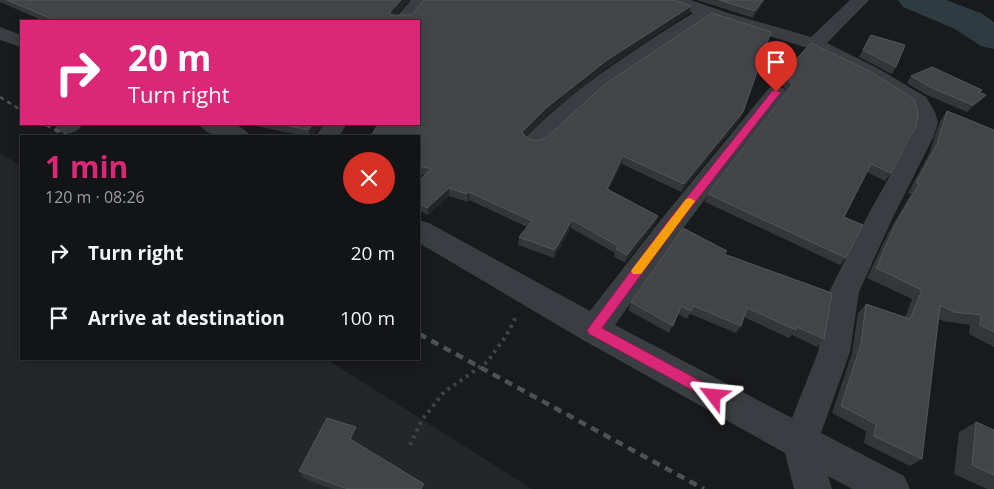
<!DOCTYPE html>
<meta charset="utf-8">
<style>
body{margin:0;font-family:"Open Sans",sans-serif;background:#1c1d1e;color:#f1f3f6;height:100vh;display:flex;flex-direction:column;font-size:19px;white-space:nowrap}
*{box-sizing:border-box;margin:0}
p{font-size:16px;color:#9d9ea0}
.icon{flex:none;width:28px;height:28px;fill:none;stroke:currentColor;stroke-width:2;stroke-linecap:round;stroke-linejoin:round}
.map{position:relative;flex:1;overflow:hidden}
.details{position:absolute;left:20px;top:135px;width:400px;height:225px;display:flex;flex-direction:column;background:#131415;border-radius:0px;box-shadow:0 2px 8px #0003,0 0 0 1px #323334}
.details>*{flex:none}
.guide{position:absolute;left:20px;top:20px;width:400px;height:105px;border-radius:0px;box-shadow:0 2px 8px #0003,0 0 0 1px #323334;background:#db2777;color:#fff;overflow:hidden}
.pin{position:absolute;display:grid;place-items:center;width:42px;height:42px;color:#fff;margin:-51px -21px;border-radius:50% 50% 50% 0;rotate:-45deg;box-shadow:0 0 5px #0007}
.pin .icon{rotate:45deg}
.me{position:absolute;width:55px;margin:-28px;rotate:299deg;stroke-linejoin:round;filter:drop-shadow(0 0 4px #0008)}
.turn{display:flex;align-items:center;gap:18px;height:105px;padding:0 25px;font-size:22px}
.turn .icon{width:65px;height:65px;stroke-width:2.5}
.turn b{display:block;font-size:35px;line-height:42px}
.round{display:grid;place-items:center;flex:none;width:52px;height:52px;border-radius:26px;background:#1c1d1e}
.overview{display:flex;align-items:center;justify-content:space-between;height:85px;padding:0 25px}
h1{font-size:30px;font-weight:700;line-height:38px;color:#db2777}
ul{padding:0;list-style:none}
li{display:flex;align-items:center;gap:15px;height:65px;padding:0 25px}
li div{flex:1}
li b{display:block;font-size:19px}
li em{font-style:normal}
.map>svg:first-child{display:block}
.built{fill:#252629}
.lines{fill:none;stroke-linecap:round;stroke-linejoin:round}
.river{fill:#2e3c41;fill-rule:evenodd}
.path{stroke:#404448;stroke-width:4;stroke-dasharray:3 4.5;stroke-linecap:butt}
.minor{fill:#3a3d41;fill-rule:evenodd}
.rail-far2{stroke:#4d5156;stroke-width:2.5;stroke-dasharray:4.5 4;stroke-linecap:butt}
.rail-far1{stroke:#4d5156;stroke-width:4;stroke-dasharray:5.5 4.5;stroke-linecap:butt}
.rail{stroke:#4d5156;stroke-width:4.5;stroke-dasharray:8 6;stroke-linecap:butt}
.wall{fill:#35363a}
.shaded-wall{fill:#242528}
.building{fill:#424448;stroke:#52565a}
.route{fill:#db2777;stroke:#8e194d}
.slow{fill:#f59e0b}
</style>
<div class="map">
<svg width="994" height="489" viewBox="0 0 994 489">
<rect width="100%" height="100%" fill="#191a1c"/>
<path class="built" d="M0,153L21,166V359H326L532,489H0Z"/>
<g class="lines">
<path class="river" d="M898,0H946L981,13L994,22V49L981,46L955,29L903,7Z"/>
<path class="path" d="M410,445L422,420L444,392L487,362L506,336L516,317"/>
<g class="minor">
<path d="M411,0H429L411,21H393Z"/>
<path d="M665,0H691L728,13L811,37L850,0H869L827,43L881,70L926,97L935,112L938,122L934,136L894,215L859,292L850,352L821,433L904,476L910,489H852L828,476L832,489H794L785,453L583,340L419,243V220L429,223L590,311L663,217L769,88L776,86L783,88L787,92L783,96L681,231L615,325L792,418L818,352L829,292L868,215L912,136C915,124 916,117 910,106L867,78L808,48L709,18L602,91L563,126L544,145L536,147L528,145L524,140L528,135C577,86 634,50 693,13L668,4Z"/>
<path d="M0,27L21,35V47L0,40Z"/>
<path d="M58,124H83C77,133 69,135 59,132L56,127Z"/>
<path d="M199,124C215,123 240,120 250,136C234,137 209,140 199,124Z"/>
<path d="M324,124H347L339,136H316Z"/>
</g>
<path class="rail-far2" d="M0,97L21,110"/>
<path class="rail-far1" d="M46,124L67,136"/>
<path class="rail" d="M419,334L704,489"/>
</g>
<g class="wall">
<path d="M0,0H409L396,15L689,13L606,68L546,116L526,136L527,138L536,141L740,120L681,192L622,164L608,190L658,216L655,224L625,263L614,257L615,253L571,228L554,258L518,245L519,237L527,227L469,200L468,202L449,196L428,215L419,210V180L425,175L419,174V21H44L0,2Z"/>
<path d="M697,0H765L753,18Z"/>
<path d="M871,35L896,67L892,74L859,57Z"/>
<path d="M811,43L891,173L885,181L867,172L844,217L846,258L840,265L705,202L708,194L787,92L784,87L777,84L781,76Z"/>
<path d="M911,76L982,90L980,93V102L967,112L927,95L907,83Z"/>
<path d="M947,111L994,130V347L969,334L970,325L943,321L939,319L922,459L910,466L864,443L866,431L832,413L852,353L858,313L866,304L905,317L912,299L867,278L888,233L911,194L908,193L929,154L940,121Z"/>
<path d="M254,124H322L312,136H305L261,127Z"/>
<path d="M725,254L824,339L817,347L792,335L789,338L744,317L741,326L736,333L690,314L687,319L678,314L669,333L628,310L631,302Z"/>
<path d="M976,422L994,430V489H987L954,474L959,432Z"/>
<path d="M356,427L360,436L357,443L425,489H332L305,479L299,471Z"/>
</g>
<g class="shaded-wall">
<path d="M401,0H409L392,20L390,12Z"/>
<path d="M763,0H765L753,18L755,11Z"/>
<path d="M691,6L689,13L606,68L546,116L522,140V132L546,108L607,60Z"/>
<path d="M986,95L980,102L967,112L973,105Z"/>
<path d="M743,112L740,120L681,192L684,184Z"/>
<path d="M313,124H322L312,136H310L308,130Z"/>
<path d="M623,156L622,164L605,197L607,189Z"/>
<path d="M449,188V196L428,215L427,208Z"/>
<path d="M469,192V200L468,202L467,194Z"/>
<path d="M658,216L655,224L625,263L627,255Z"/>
<path d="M572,220L571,228L554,258L555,250Z"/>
<path d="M356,427L360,436L355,447L350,439Z"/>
<path d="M424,484L425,489H421Z"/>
</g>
<g class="building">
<path d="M7,0H401L390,12L391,15H412L424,0H674L691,6L607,60L546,108L522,132L527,138L536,141L546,138L604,85L712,13L771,32L743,112L684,184L623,156L607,189L658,216L627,255L616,249L618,246L572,220L555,250L519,237L532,221L469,192L467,194L449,188L427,208L419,203V180L432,169L419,166V136H371L378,124H419V21H57Z"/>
<path d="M719,0H763L755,11Z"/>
<path d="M871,35L905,45L896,67L863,50Z"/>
<path d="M811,43L871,72L914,99L918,113L916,127L891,173L871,164L844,217L863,225L846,258L708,194L792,85L788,79L781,76Z"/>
<path d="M932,67L982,90L979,92L986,95L973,105L932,88L911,76Z"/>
<path d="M947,111L994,130V332L980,325L981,315L954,312L940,305L922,459L874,436L876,424L841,406L861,344L866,304L910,319L922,290L876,268L896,223L919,184L916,183L937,144Z"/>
<path d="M280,124H313L308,130Z"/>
<path d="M683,228L727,251L724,254L832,293L824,339L797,327L796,330L747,308L741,326L694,306L691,311L681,306L673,326L631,302Z"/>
<path d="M327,418L356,427L350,439L424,484L421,489H348L299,471Z"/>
<path d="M976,422L994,430V475L972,465Z"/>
</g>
<path class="route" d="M773,90L781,92L676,227L602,328L719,391L721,396L719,400L714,402L589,334L587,330L668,221Z"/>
<path class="slow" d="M690,198L695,201L693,204L641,274H633L631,271L633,268L686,199Z"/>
</svg>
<div class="pin" style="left:776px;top:92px;background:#d93025"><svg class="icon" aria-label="arrive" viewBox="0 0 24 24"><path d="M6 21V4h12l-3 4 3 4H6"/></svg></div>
<svg class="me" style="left:714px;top:396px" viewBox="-20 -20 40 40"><path d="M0-17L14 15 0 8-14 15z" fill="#db2777" stroke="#fff" stroke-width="4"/></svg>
<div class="guide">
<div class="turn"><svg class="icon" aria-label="right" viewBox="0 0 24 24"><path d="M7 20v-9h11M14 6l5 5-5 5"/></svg><div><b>20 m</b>Turn right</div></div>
</div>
<section class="details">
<div class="overview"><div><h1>1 min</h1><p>120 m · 08:26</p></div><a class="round" style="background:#d93025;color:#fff"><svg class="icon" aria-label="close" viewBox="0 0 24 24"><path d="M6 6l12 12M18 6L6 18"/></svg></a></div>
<ul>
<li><svg class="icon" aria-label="right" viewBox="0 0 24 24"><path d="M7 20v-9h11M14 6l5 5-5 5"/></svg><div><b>Turn right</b></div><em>20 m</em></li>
<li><svg class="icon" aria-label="arrive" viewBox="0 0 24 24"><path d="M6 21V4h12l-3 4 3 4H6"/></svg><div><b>Arrive at destination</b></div><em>100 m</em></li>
</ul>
</section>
</div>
